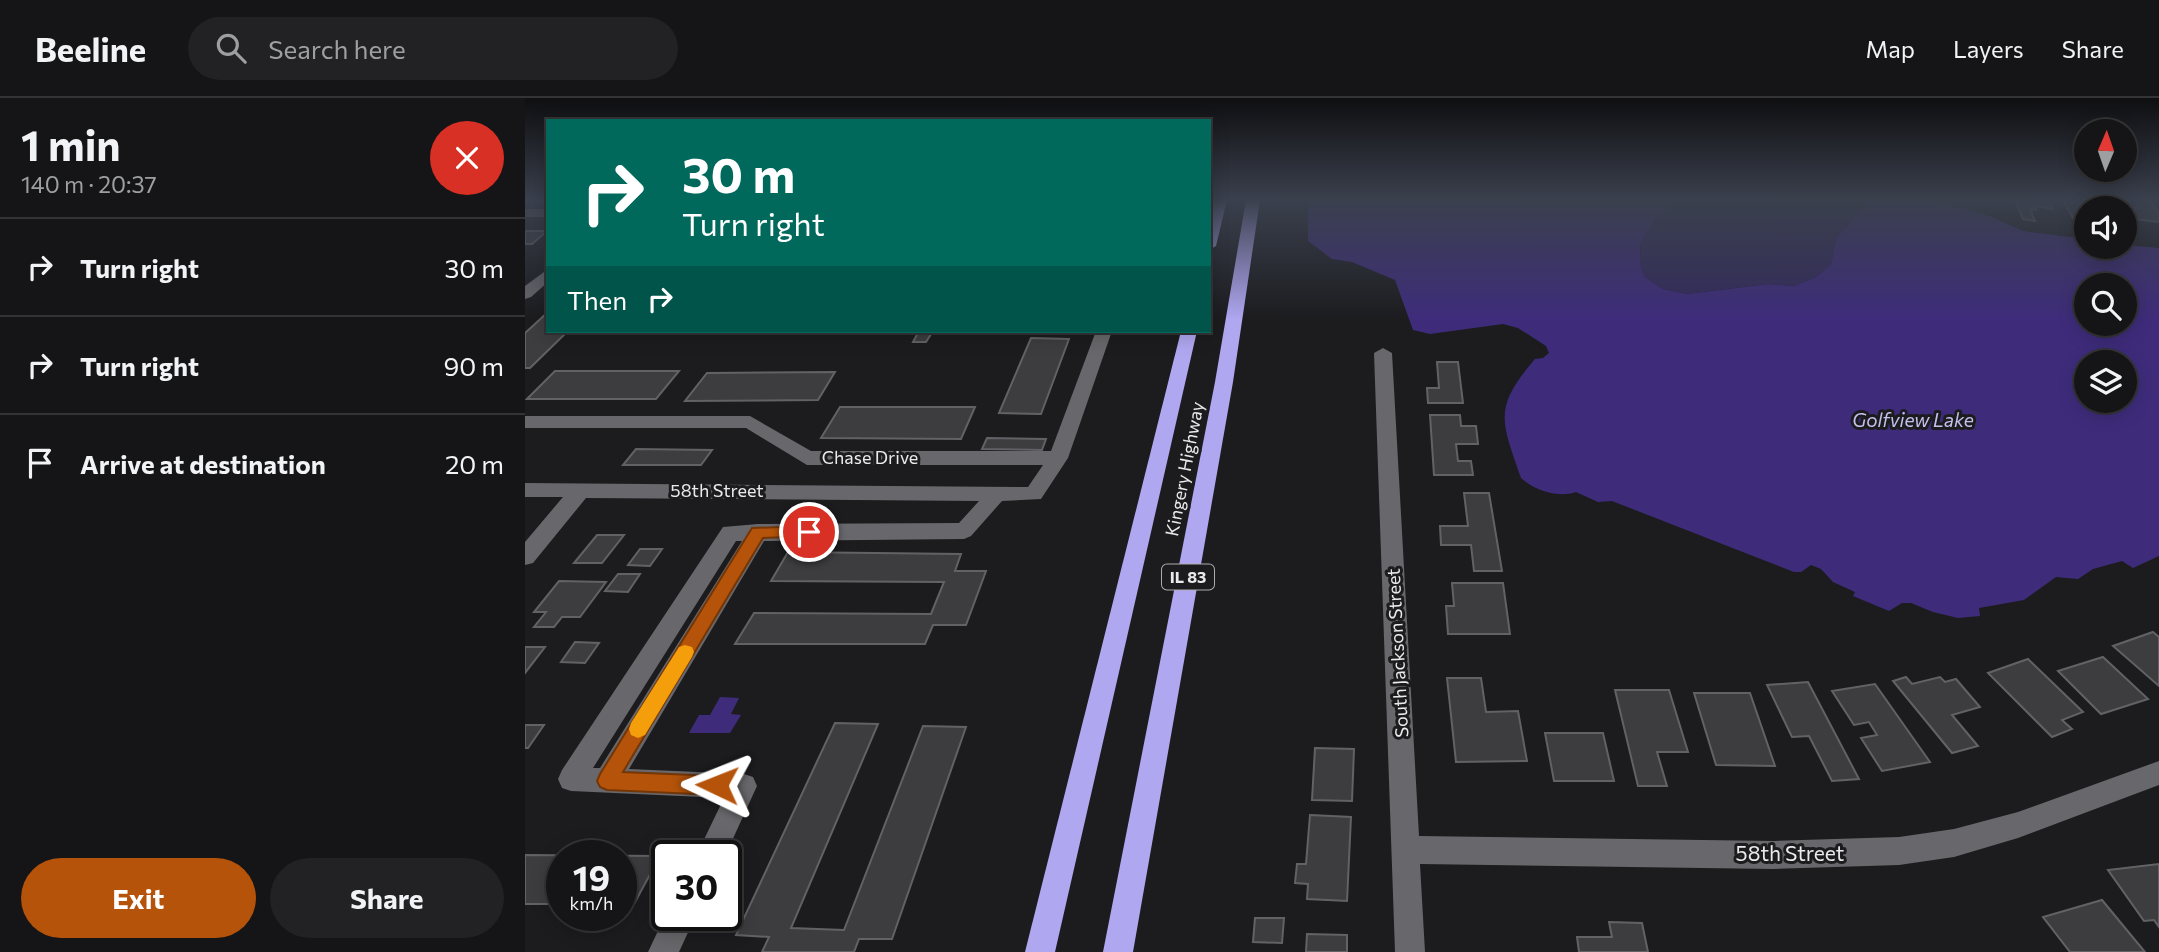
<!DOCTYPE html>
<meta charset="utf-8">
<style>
body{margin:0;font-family:Commissioner,sans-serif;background:#222224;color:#f1f3f6;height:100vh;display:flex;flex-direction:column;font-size:26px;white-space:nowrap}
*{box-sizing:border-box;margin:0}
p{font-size:23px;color:#9d9fa1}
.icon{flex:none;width:38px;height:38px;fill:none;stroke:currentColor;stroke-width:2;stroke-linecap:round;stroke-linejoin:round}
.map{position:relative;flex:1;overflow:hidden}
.sheet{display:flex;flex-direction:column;background:#151517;width:525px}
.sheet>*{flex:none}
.top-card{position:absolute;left:21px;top:21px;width:665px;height:214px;border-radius:0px;box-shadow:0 4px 18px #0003,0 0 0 2px #343436;background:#00695c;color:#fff;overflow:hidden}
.needle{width:46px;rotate:2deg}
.fabs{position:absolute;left:1549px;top:21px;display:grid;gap:14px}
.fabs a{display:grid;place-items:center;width:63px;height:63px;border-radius:50%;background:#151517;box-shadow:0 4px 18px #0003,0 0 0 2px #343436;font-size:35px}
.speed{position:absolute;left:21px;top:742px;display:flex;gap:14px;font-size:35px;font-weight:700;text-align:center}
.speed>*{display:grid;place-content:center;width:91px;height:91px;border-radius:50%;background:#151517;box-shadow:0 4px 18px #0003,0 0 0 2px #343436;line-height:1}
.speed small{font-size:18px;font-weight:400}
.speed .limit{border:4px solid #111;border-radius:10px;background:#fff;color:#111}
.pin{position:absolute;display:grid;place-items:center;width:60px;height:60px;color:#fff;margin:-30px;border:4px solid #fff;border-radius:50%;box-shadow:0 2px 7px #0007}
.me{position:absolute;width:77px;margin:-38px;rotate:272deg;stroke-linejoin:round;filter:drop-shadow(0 0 5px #0008)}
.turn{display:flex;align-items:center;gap:24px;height:147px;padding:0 21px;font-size:32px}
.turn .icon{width:91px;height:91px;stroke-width:2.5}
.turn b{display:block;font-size:49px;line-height:60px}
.then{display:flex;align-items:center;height:66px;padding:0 21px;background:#0003;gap:14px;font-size:26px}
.round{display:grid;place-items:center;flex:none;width:74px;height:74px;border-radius:37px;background:#222224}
.summary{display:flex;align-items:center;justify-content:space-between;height:119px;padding:0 21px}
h1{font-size:42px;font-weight:700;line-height:52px}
.primary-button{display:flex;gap:14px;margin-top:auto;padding:14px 21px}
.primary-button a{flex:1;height:80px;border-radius:42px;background:#b45309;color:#fff;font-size:28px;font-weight:700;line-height:80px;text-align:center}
.primary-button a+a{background:#222224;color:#f1f3f6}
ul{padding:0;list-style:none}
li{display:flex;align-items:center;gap:21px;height:98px;padding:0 21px;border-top:2px solid #343436}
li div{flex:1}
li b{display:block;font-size:26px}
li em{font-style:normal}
header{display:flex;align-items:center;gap:42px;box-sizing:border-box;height:98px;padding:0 35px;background:#151517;border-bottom:2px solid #343436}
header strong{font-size:33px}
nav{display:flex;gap:38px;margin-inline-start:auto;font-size:24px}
.search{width:490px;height:63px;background:#222224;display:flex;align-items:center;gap:18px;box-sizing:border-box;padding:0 24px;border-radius:38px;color:#9d9fa1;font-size:26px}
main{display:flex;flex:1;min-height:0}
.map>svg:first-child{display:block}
.green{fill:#332a5c}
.water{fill:#3e2c7b;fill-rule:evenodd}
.building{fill:#3d3d40;stroke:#626266;stroke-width:2}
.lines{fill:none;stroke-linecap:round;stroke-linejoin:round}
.minor{fill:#68686c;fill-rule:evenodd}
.highway{fill:#b0a7f1;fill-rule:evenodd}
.route{fill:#b45309;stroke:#753606;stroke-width:2}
.slow{fill:#f59e0b}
.labels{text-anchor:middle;stroke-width:6;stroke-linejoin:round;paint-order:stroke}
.shield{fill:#1c1c1f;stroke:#acacae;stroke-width:2}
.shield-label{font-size:16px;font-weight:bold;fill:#eae9ec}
.street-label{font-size:18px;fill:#eae9ec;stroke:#1c1c1f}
.water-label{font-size:19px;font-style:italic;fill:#c4bfed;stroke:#1c1c1f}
.near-street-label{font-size:21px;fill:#eae9ec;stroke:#1c1c1f}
</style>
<header>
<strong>Beeline</strong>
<div class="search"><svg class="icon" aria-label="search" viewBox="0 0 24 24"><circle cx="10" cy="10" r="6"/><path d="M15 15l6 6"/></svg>Search here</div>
<nav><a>Map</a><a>Layers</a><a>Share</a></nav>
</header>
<main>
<section class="sheet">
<div class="summary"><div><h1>1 min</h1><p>140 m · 20:37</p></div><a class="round" style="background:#d93025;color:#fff"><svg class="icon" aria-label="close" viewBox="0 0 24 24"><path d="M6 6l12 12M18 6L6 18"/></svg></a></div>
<ul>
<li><svg class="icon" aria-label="right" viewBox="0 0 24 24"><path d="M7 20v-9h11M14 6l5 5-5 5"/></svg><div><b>Turn right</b></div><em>30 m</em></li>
<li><svg class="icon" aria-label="right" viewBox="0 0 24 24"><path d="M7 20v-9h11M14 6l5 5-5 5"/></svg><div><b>Turn right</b></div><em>90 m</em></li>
<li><svg class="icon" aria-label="arrive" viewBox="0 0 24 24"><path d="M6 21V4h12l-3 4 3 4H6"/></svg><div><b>Arrive at destination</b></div><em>20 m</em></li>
</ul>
<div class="primary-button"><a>Exit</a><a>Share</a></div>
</section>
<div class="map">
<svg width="1634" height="854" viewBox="0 0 1634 854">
<rect width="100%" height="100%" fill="#1c1c1f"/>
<path class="green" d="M1158,102H1296L1336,111L1311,140L1306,168L1291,179L1269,188L1243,186L1162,196L1138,191L1120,179L1116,170L1115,147L1132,118Z"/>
<g class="water">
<path d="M783,102H1158L1132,118L1115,147L1116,170L1120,179L1138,191L1162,196L1243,186L1269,188L1291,179L1306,167L1311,140L1336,111L1347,102H1412L1467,119L1498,133L1561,141V149L1600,147L1634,150V458L1608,470L1597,463L1568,471L1553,481L1531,479L1499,502L1454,510L1455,518L1433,520L1408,514L1386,505H1377L1364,513L1328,498L1330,494L1308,484L1296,471L1286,467L1276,474H1269L1087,403L1073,404L1051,394C1034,400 1010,393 996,380C976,322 968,310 1010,261L1018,260L1024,255L1021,248L993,230L978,226L905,236L888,232L870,182L827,164L807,161L783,143ZM1561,187H1600V226H1561ZM1561,264H1600V303H1561Z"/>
<path d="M195,599L214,600L206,616L216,617L205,635H164L174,617H185Z"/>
</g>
<g class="building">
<path d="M1490,102H1524L1528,111L1509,108L1511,112L1505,111L1510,123L1498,121Z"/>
<path d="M1561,102H1574L1579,110H1561V123L1548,120L1539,104L1563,107Z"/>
<path d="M1610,102L1627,104L1634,115V124L1600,120V110H1593L1591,107L1614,110Z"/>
<path d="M0,133H22L7,146H0Z"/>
<path d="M23,214V233H43L5,270H0V235Z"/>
<path d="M394,233H408L401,244H388Z"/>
<path d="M506,240L544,241L516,316L474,315Z"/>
<path d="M912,264H933L938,305H903L902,290H914Z"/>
<path d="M30,273H154L131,301H2Z"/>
<path d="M310,274L293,302L160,303L182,275Z"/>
<path d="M315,309H450L436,341L296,340Z"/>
<path d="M905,317H935L936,328H951L953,346H931L933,363H946L948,377H909Z"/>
<path d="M462,340L521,341L517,352L457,351Z"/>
<path d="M111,351L187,352L176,367H98Z"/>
<path d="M939,395H964L977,473H949L946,447H916L915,428H943Z"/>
<path d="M72,437H99L77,465H49Z"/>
<path d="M115,451H137L125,468L103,467Z"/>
<path d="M263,454L436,456L430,473H461L441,527H408L400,546H210L229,515L406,516L419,484L246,483Z"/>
<path d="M93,476H115L103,494L80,493Z"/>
<path d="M34,483L81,484L55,519H37L29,529H9L21,514H9Z"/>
<path d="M927,485H978L985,536H923L921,508H929Z"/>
<path d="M1628,534L1634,539V588L1588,548Z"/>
<path d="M50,544L74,545L60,565L36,564Z"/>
<path d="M0,549H20L0,575Z"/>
<path d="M1578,559L1623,601L1576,616L1533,573Z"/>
<path d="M1503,561L1558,614L1537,622L1547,631L1527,639L1463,575Z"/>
<path d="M1381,579L1387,586L1415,579L1420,584L1431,581L1455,609L1427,617L1453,648L1427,655L1368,583Z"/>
<path d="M922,580H956L961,614L993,613L1002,663L931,664Z"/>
<path d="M1283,584L1334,681L1307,683L1284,638L1267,639L1242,587Z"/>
<path d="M1350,586L1405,664L1357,673L1336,640L1352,637L1344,624L1329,627L1307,593Z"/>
<path d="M1090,592H1144L1163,654H1132L1142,688H1113Z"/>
<path d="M1169,595H1225L1250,668L1191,667Z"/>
<path d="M310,625L353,626L266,830L319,832L398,628L441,629L367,841H334L329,854H237L244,839L211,837Z"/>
<path d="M0,627H19L3,650H0Z"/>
<path d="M1020,635H1078L1089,683H1029Z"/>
<path d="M790,650L829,651L827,703L787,702Z"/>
<path d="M785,717L826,719L822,803L782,801L783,786L770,785L772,766H781Z"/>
<path d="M0,757L135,758L109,806H96V758H37V806H0Z"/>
<path d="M1634,766V829L1629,822L1619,823L1583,772Z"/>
<path d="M1577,802L1620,854H1545L1518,819Z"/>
<path d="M730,820H759L757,845L728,844Z"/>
<path d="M1084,824L1117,825L1123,854H1054L1052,839H1087Z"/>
<path d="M782,836L822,837V854H781Z"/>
</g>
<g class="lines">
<g class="minor">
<rect x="0" y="111" width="23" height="8"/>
<path d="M23,171V184L6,199L0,201V188Z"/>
<path d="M571,233H587L543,360L516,401L477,403L446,438L439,441L239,443L104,671L219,676L228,679L232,688L200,758H171L199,700L46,693L37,690L33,681L37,672L198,429L233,426L434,425L454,403L61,400L8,465L0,467V444L38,399H0V385L503,389L518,367H282L221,330H0V318H225L286,353H526ZM211,443H217L75,670H68Z"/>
<path d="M858,250L867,255L894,738L1249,743L1374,739L1429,731L1493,714L1634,663V687L1493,740L1429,759L1374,767L1249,771L895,766L900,854H870L849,255Z"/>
<path d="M142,814V817H171L154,854H123Z"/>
</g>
<g class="highway">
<path d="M688,102H702L691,148L684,152V117Z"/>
<path d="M721,102H735L708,284L608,854H578L690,284Z"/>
<path d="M656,233H672L530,854H500Z"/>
</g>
</g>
<linearGradient id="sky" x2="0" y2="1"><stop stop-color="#0f0f11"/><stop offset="0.46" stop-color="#3a404d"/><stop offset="1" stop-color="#3a404d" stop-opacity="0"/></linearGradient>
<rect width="1634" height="222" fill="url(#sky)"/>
<path class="route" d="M284,428L290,430L292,434L290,438L238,440L98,674L192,678L199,681L202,687L199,694L192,697L82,692L75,689L72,683L75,676L227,430Z"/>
<path class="slow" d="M160,547L167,549L169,554L167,559L120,637L113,640L106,637L104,631L106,625L154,549Z"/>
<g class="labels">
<rect class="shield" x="637" y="466.5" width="52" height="25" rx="5"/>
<g class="shield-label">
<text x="663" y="485">IL 83</text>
</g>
<g class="street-label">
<text x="345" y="366">Chase Drive</text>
<text transform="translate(660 371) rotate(-79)" y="6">Kingery Highway</text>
<text x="192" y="399">58th Street</text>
<text transform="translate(873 555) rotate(-93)" y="6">South Jackson Street</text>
</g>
<g class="water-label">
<text x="1388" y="329">Golfview Lake</text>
</g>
<g class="near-street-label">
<text x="1265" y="763">58th Street</text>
</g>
</g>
</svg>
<div class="fabs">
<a><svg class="needle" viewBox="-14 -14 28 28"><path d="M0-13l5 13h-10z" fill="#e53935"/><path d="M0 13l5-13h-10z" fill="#9d9fa1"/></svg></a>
<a><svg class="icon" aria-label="sound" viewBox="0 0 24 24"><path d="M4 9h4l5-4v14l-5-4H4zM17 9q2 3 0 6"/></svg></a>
<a><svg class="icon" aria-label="search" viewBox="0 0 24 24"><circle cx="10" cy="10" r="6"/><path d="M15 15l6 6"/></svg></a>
<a><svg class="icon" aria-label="layers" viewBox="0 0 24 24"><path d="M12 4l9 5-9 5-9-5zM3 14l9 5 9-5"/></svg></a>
</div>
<div class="speed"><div>19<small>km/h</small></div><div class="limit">30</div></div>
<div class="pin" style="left:284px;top:434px;background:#d93025"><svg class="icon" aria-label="arrive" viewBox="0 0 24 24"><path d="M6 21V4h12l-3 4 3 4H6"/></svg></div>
<svg class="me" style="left:192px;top:687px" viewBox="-20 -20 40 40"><path d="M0-17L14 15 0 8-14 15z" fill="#b45309" stroke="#fff" stroke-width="4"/></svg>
<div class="top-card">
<div class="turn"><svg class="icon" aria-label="right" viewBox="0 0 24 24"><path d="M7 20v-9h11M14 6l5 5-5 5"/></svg><div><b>30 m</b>Turn right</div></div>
<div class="then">Then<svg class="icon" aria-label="right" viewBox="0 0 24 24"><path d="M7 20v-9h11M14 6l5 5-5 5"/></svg></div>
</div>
</div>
</main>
